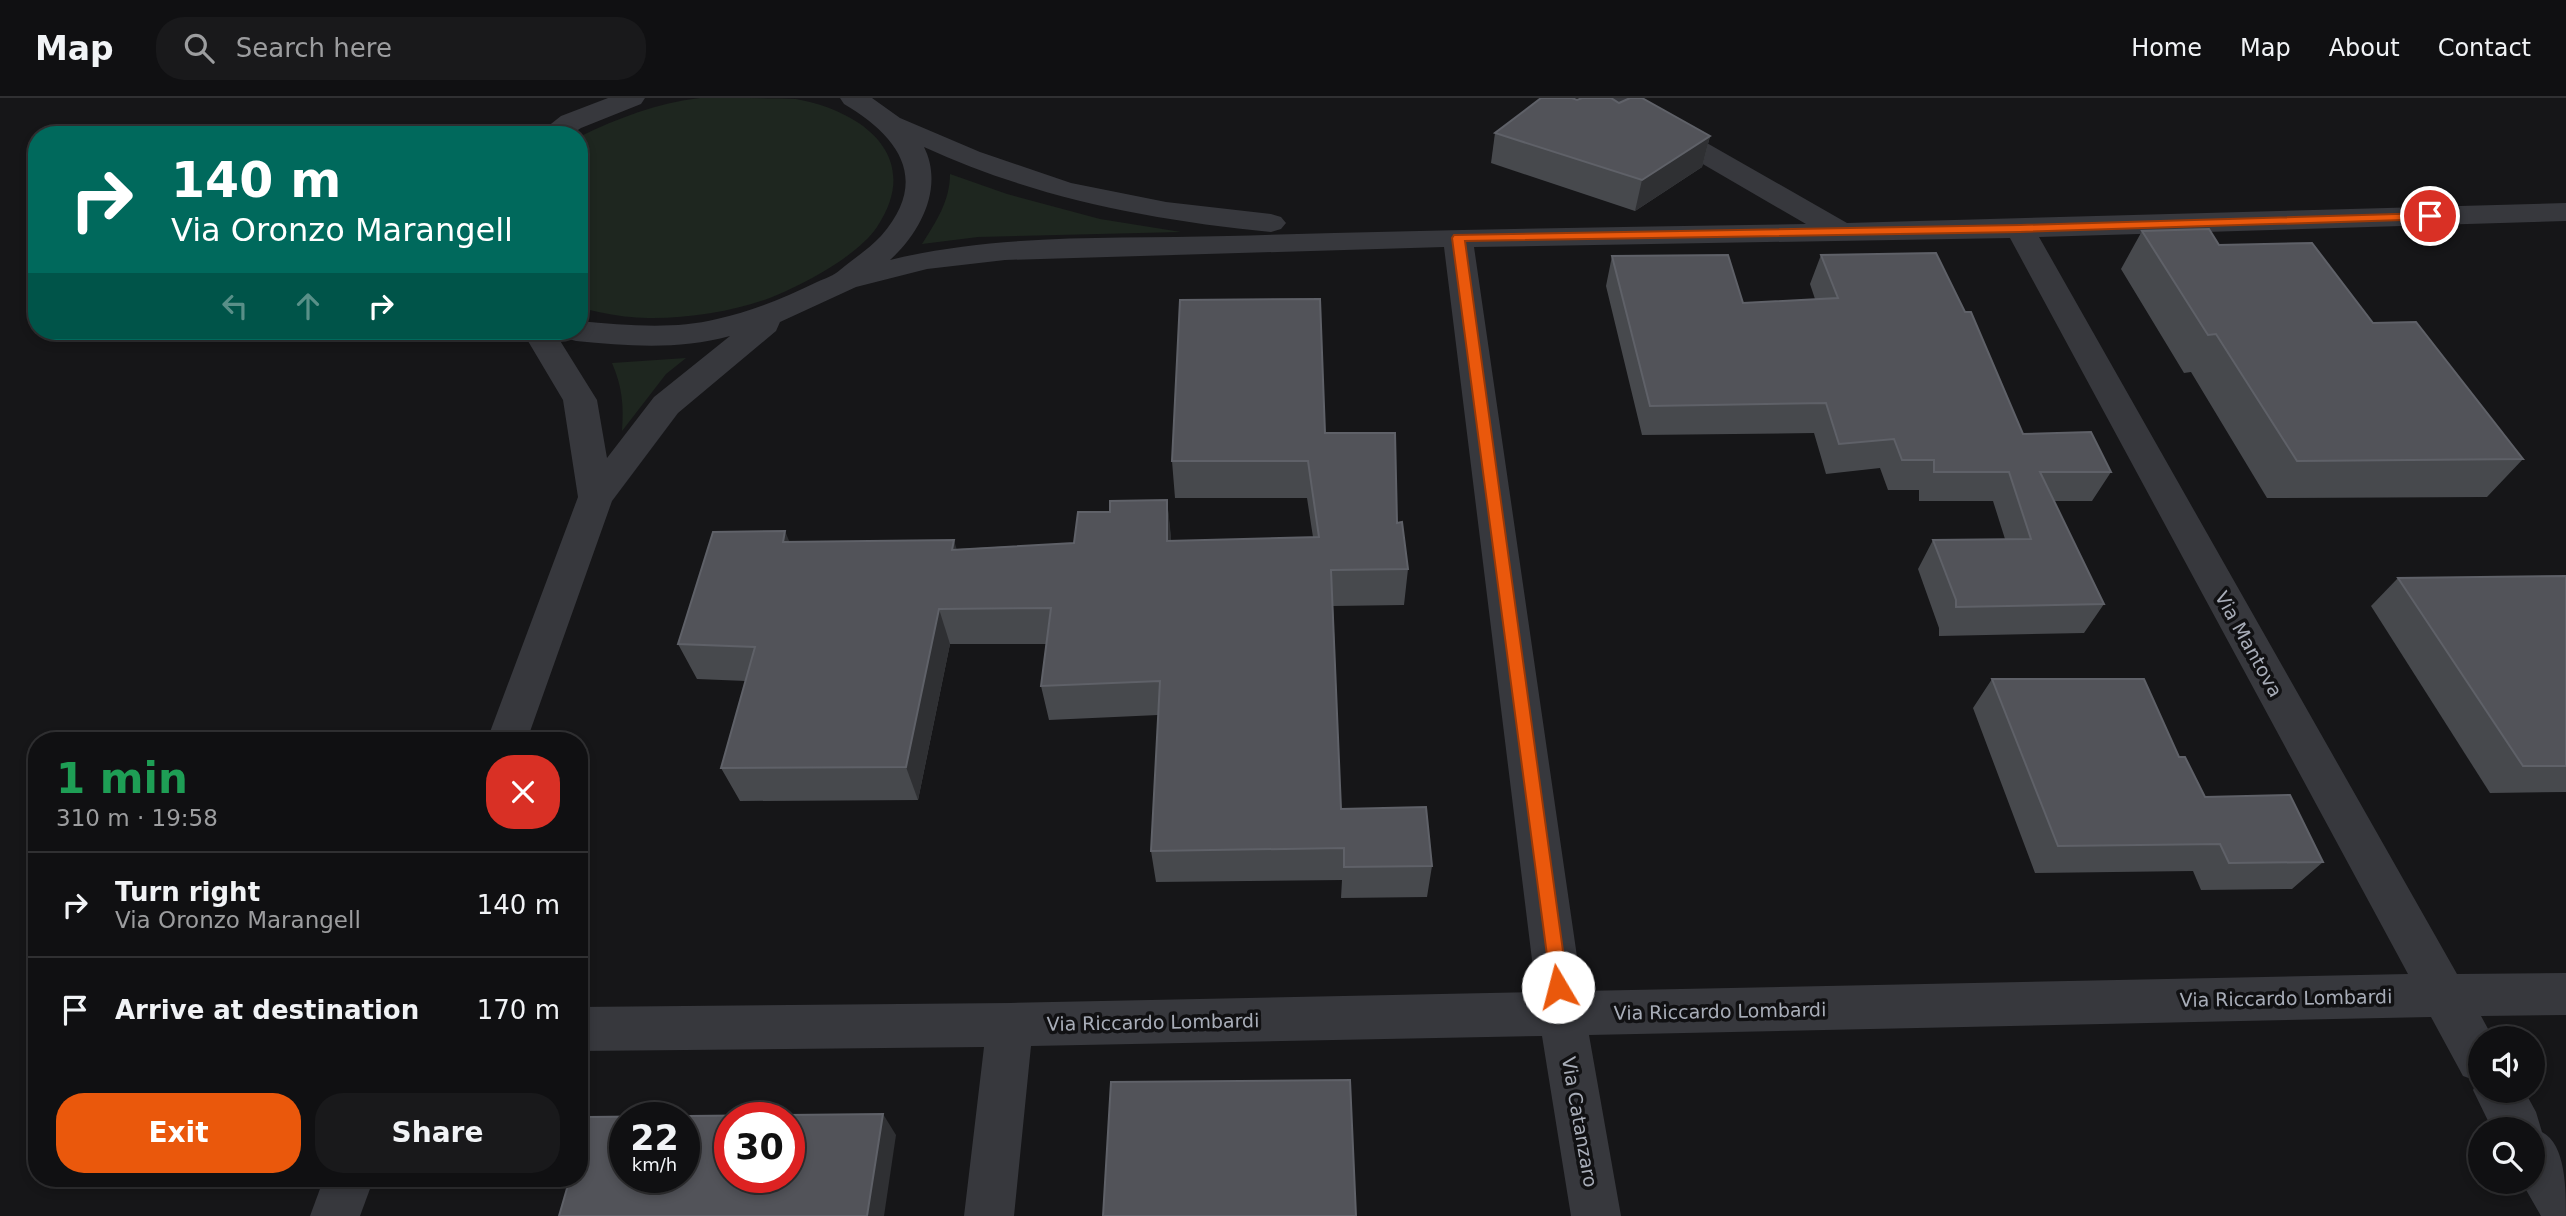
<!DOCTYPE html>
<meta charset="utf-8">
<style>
body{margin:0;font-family:"DejaVu Sans",sans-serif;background:#19191b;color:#f1f3f6;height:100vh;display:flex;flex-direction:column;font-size:26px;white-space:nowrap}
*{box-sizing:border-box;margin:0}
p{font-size:23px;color:#9c9d9f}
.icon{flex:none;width:38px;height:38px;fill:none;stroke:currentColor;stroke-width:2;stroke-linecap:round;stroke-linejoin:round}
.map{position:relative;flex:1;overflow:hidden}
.side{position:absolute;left:28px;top:634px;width:560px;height:455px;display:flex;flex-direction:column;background:#101012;border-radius:28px;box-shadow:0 4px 10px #0003,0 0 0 2px #303032}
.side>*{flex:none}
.banner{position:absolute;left:28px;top:28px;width:560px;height:214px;border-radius:28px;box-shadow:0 4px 10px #0003,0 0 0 2px #303032;background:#00695c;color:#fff;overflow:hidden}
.controls{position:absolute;left:2468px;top:928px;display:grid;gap:14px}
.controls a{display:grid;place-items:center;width:77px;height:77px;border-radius:50%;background:#101012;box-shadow:0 4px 10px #0003,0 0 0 2px #303032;font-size:35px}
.speed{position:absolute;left:609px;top:1004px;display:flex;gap:14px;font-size:35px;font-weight:700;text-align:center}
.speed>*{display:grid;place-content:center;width:91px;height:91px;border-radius:50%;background:#101012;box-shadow:0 4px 10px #0003,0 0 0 2px #303032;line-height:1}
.speed small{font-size:18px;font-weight:400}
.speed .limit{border:10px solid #d22;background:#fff;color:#111}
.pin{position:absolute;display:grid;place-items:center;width:60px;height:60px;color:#fff;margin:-30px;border:4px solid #fff;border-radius:50%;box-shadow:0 2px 7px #0007}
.me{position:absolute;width:77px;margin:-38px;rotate:352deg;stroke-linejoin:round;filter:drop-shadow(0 0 5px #0008)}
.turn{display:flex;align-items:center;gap:24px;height:147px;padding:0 28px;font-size:32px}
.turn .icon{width:91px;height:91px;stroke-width:2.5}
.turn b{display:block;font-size:49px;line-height:60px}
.lanes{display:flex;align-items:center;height:66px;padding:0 28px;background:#0003;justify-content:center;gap:35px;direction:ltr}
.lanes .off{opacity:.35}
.round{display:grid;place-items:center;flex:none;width:74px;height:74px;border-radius:28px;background:#19191b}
.overview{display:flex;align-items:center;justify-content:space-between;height:119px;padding:0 28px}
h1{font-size:42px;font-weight:700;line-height:52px;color:#1e9e55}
.cta{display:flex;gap:14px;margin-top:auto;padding:14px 28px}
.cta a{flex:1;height:80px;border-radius:28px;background:#ea580c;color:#fff;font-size:28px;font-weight:700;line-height:80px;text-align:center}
.cta a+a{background:#19191b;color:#f1f3f6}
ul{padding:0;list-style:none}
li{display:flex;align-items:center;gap:21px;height:105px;padding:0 28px;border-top:2px solid #303032}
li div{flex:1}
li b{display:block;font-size:26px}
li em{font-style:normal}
header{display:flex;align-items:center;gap:42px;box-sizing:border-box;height:98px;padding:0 35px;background:#101012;border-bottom:2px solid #303032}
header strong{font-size:33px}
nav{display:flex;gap:38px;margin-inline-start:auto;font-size:24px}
.search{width:490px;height:63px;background:#19191b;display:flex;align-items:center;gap:18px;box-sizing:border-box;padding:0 24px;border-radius:28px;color:#9c9d9f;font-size:26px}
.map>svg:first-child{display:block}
.green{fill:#1e261f}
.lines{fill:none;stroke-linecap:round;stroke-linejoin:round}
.minor{fill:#37383d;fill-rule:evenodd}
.wall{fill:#47494d}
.shaded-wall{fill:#2f3033}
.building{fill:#525359;stroke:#5f6168;stroke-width:2;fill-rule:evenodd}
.route{fill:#ea580c;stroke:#983908;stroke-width:2}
.labels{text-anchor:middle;stroke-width:7;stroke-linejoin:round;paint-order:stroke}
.street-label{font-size:19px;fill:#a8adb8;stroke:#111113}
</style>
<header>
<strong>Map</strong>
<div class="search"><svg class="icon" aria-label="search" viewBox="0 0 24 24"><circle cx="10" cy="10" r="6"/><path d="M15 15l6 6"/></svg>Search here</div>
<nav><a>Home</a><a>Map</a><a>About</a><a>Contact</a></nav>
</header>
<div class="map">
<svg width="2566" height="1118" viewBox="0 0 2566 1118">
<rect width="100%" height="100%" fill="#161618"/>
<g class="green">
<path d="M700,0C731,0 766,0 796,1C862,13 924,58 877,129C858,157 808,184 777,197C737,214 675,223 631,219C614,218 596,213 579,210V39C618,20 657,5 700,0Z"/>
<path d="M950,76L1007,96L1100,121L1181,134L978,139L922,146C936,124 950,103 950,76Z"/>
<path d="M686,260L666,276L622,333C624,307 622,288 612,265Z"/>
</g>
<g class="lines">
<g class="minor">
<path d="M608,0H645L641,6L581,30L570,37H537L561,18Z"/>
<path d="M840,0H872L900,20L980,54L1071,85L1166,104L1271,116L1281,119L1286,125L1281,131L1271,134C1150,122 1035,100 924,49C944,89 921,134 890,162C1000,135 1116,141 1228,138C1421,132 1613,129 1806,126L1610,12L1602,0H1628L1847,125L2566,105V123L2039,139L2457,876L2566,875V917L2481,918L2493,940H2480V992H2524L2536,1014L2542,1034C2566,1046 2566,1092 2566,1118H2541L2521,1083H2532V1031H2492L2473,992L2477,983L2463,978L2431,919L1589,937L1621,1118H1571L1542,938L1031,948L1014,1118H964L984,949L579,953V909L1010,905L1536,894L1444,149L1005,162L927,171L856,189L780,224L776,233L678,315L612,403L527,642H487L578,399L563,302L522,233H554L597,302L607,360L654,299L730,238C679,252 628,248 576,243L565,240L560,233H579V223C625,227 672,232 717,221C753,213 784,200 817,184C824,181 835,177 840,172C853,161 869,151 881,138C931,81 898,38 844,6ZM2010,140L2408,876L1582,893L1474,149Z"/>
<path d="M324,1080H374L360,1118H310Z"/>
</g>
</g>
<g class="wall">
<path d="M1577,2L1619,5L1710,38L1702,69L1635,113L1491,65L1495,35Z"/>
<path d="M2142,133L2219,147L2373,225L2523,361L2487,399L2267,400L2191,274L2184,275L2121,171Z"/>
<path d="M1821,157L2023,336L2111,374L2092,403H2054L2104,506L2084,535L1939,538V530L1918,471L1933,442L2005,441L1993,403H1919V392H1888L1880,370L1826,376L1814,335L1642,337L1606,188L1612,158L1743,205L1815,201L1810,186Z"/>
<path d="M1325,335L1397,425L1408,471L1404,507L1333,508L1341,711L1432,768L1427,799L1341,800L1342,782L1156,784L1151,753L1158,617L1049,622L1041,588L1046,546H950L918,702L740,703L721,670L746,583L697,581L678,546L790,444L957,451L1074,445L1110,414L1167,402L1171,443L1313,439L1307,400H1175L1172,363Z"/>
<path d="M2566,478V694L2490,695L2371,508L2398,480Z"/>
<path d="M1992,581L2179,659L2205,699L2323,764L2292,791L2201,792L2193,773L2035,775L1973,610Z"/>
</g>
<g class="shaded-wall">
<path d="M1710,38L1702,69L1635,113L1642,82Z"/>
<path d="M1167,402L1171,438L1170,479L1167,443Z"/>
<path d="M785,433L800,469L783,444Z"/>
<path d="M954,442L964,477L952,452Z"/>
<path d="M939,511L950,546L918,702L906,669Z"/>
<path d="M883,1016L896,1037L884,1118H867Z"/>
</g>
<g class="building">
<path d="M1541,0H1572L1577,2L1582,0H1611L1619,5L1630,0H1642L1710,38L1642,82L1495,35Z"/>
<path d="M2209,131L2219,147L2312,145L2373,225L2416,224L2523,361L2297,363L2216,236L2208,237L2142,133Z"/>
<path d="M1936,155L1965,214H1971L2023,336L2091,334L2111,374H2040L2104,506L1956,509V502L1933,442L2031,441L2009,374H1934V362H1902L1894,341L1839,346L1826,305L1650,308L1612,158L1728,157L1743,205L1838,200L1821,157Z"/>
<path d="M1320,201L1325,335H1395L1397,425L1402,424L1408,471L1331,472L1341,711L1426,709L1432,768L1344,769V750L1151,753L1160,583L1041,588L1051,510L939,511L906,669L721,670L755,549L678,546L713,434L785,433L783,444L954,442L952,452L1074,445L1078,414H1110V403L1167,402V443L1319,439L1308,363H1172L1180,202Z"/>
<path d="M2566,478V668H2523L2398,480Z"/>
<path d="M1992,581H2144L2179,659H2185L2205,699L2290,697L2323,764L2229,765L2220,746L2058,748Z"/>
<path d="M1350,982L1356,1118H1103L1111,984Z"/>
<path d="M883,1016L867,1118H559L570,1080H579V1047L587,1019ZM625,1020H684V1080H625ZM730,1020H789V1080H730Z"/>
</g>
<path class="route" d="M2430,115L2436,118L2434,121L2020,134L1465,143L1568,889L1565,895L1558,897L1552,895L1452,140L1454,137L2020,127Z"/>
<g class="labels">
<g class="street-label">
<text transform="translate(2249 546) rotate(61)" y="7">Via Mantova</text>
<text transform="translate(2286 900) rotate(-1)" y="7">Via Riccardo Lombardi</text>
<text transform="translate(1720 913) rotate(-1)" y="7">Via Riccardo Lombardi</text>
<text transform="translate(1153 924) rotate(-1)" y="7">Via Riccardo Lombardi</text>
<text transform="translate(1580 1024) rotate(80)" y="7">Via Catanzaro</text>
</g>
</g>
</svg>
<div class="controls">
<a><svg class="icon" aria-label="sound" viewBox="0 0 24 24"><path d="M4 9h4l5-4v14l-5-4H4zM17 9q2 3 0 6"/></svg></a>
<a><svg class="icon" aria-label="search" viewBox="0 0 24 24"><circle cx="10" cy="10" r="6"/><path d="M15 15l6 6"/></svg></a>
</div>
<div class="speed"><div>22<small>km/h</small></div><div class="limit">30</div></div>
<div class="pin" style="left:2430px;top:118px;background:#d93025"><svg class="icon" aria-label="arrive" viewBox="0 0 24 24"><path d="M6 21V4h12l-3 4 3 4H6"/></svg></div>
<svg class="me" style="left:1558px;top:889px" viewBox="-20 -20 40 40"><circle r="19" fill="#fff"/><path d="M0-13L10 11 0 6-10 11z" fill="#ea580c"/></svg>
<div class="banner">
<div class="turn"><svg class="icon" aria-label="right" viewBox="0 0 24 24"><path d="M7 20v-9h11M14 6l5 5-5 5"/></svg><div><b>140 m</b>Via Oronzo Marangell</div></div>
<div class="lanes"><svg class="icon off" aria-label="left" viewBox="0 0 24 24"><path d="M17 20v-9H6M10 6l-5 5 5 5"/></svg><svg class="icon off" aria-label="ahead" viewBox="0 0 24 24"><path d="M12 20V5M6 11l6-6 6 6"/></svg><svg class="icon" aria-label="right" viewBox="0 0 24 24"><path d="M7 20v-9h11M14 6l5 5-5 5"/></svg></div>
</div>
<section class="side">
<div class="overview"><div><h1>1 min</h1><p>310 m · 19:58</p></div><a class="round" style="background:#d93025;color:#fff"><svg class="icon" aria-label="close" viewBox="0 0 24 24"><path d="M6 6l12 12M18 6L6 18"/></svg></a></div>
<ul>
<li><svg class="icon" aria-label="right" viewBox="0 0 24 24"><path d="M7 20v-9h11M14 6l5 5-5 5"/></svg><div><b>Turn right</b><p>Via Oronzo Marangell</p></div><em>140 m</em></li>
<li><svg class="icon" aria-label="arrive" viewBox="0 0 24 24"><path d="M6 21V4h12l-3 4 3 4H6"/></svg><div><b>Arrive at destination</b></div><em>170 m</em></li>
</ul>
<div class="cta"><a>Exit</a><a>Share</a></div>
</section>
</div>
